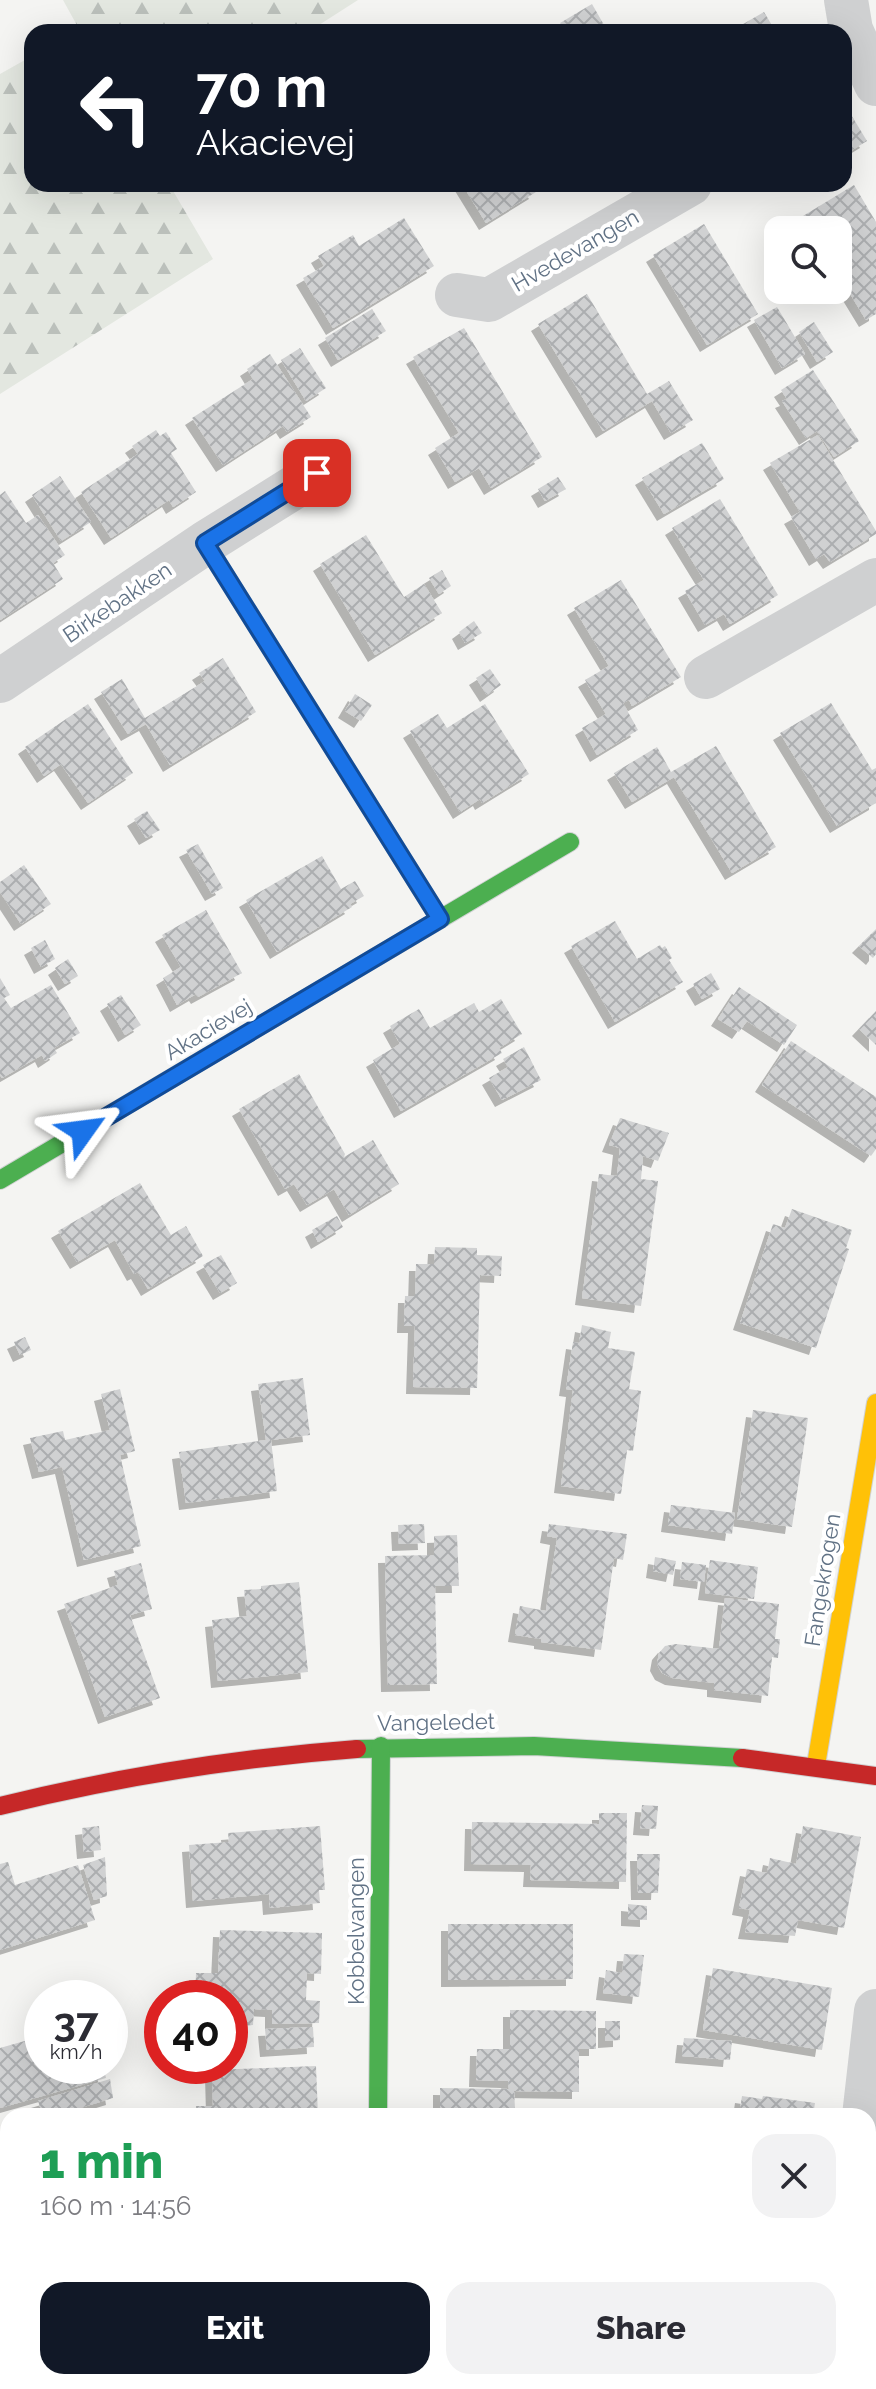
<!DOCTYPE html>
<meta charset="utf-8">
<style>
body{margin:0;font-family:Raleway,sans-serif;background:#f2f2f3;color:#2b2b33;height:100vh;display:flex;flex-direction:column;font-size:30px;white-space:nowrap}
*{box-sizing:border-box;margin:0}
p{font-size:26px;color:#7c7c81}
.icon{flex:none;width:44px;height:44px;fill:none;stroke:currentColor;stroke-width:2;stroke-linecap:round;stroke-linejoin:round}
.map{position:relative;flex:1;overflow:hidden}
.details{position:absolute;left:0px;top:2108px;width:876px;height:282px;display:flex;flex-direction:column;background:#fff;border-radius:24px 24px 0 0;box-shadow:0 8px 32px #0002}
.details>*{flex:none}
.banner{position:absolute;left:24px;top:24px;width:828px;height:168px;border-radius:24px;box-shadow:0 8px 32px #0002;background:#111827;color:#fff;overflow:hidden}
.buttons{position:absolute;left:764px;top:216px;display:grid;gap:16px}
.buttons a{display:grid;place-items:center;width:88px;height:88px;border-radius:16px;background:#fff;box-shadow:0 8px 32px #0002;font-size:40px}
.speed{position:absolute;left:24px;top:1980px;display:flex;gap:16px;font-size:40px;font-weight:700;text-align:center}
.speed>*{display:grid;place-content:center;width:104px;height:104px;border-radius:50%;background:#fff;box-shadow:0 8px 32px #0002;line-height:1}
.speed small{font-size:20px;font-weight:400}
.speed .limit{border:12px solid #d22;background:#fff;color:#111}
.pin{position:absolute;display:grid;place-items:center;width:68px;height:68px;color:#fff;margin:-34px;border-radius:16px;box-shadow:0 4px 12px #0006}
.me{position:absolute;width:88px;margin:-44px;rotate:59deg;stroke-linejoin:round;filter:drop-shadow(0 0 6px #0008)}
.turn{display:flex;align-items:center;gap:28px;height:168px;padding:0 40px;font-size:36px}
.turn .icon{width:104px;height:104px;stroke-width:2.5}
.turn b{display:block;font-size:56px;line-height:68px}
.round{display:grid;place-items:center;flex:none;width:84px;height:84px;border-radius:24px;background:#f2f2f3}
.summary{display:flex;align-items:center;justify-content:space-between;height:136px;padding:0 40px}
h1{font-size:48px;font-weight:800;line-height:60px;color:#1e9e55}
.button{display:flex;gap:16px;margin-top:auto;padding:16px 40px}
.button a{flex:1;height:92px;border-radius:24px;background:#111827;color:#fff;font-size:32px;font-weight:800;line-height:92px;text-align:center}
.button a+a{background:#f2f2f3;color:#2b2b33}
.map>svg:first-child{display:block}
.forest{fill:url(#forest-firs)}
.building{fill:url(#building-cross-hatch);filter:url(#shadow)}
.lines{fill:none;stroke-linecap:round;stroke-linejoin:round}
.fast-casing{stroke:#d0d2d3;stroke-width:20}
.slow-casing{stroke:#d0d2d3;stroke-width:20}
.jam-casing{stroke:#d0d2d3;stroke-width:20}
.street{stroke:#cfd0d1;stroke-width:44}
.fast{stroke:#4caf50;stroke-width:18}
.slow{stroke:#ffc107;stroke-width:18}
.jam{stroke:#c62828;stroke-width:18}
.route-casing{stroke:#114b97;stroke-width:20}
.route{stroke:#1a73e8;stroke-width:14}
.labels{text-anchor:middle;stroke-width:8;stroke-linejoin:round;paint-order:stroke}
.street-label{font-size:22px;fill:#617285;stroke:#fff}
</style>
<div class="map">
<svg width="876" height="2389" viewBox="0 0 876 2389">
<defs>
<pattern id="forest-firs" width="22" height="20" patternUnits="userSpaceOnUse" patternTransform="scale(2)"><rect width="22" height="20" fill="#e3e7e0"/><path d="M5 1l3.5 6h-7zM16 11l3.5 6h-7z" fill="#bbc0bb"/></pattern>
<pattern id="building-cross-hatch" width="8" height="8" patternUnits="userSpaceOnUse" patternTransform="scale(2)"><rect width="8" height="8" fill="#d0d1d2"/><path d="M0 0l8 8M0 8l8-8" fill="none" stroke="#acaeb0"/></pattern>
<filter id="shadow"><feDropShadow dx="-7" dy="7" stdDeviation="0" flood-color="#0004"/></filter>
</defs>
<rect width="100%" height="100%" fill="#f4f4f2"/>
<g class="forest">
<path d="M63,0H358L308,32H75L79,29Z"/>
<path d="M32,56V184H169L213,259L0,394V74Z"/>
</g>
<g class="building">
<path d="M592,4L608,32H566L560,23Z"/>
<path d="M764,12L776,32H741L738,27Z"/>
<path d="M850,113L867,141L844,155V117Z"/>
<path d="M462,184H531L536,192L486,223Z"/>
<path d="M854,185L876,222V314L866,320L838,274V230H811L803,216Z"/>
<path d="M404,218L434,266L333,328L303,278L324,266L318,256L353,235L359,246Z"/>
<path d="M704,224L758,314L707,345L653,255Z"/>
<path d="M587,294L647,394L669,381L693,420L671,433L652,401L603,431L538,324Z"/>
<path d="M777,307L805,354L782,368L754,320Z"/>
<path d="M372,309L386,331L338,360L325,338Z"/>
<path d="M814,322L833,352L817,362L799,332Z"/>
<path d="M464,328L542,457L491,488L479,468L455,482L435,448L459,433L413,357Z"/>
<path d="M300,348L326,388L306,401L281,360Z"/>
<path d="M270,354L311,417L287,432L283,426L223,465L192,418L253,379L247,369Z"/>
<path d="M813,370L859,441L834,457L817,431L806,438L782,401L787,399L781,390Z"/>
<path d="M156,430L160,436L166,432L177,449L171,453L196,492L173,507L169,500L111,538L81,492L138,454L132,446Z"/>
<path d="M818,435L876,531V534L830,562L824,554L816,559L791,517L800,512L770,463Z"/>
<path d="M702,443L724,479L664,514L642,478Z"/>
<path d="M60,476L91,522L61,541L32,495Z"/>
<path d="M558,477L566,489L545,501L538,489Z"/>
<path d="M5,491L26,523L38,515L65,555L53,563L63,579L0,620V495Z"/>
<path d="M720,499L778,595L730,624L724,614L705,625L685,591L704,580L672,528Z"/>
<path d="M366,535L404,597L424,584L442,613L375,655L320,564Z"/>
<path d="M442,570L451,586L439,594L429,578Z"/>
<path d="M621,580L681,677L632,706L629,700L623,703L638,730L597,755L582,728L606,714L585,680L609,666L574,608Z"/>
<path d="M474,621L482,633L465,643L459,632Z"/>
<path d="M223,658L256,712L170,765L146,724L128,734L101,692L122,679L145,718L205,681L199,673Z"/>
<path d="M490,669L501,685L487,695L476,678Z"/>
<path d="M355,694L372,705L361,721L345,711Z"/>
<path d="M831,703L872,770L876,768V803L837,826L780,733Z"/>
<path d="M88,704L133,773L88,803L61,764L44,776L25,747Z"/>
<path d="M485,704L529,774L482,803L480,799L460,812L410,731L438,714L447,728Z"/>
<path d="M716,746L776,847L732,873L674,777L632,802L614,773L657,747L671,772Z"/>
<path d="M147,811L160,830L146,838L134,819Z"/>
<path d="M198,844L223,888L212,894L186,850Z"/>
<path d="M322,856L341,889L355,881L364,896L350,904L352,907L277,952L246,900Z"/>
<path d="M24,865L51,904L21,924L0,892V882Z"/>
<path d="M206,910L242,973L198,997L196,994L177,1005L163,978L181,967L162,935Z"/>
<path d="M615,921L637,959L660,945L662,948L665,946L672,958L669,960L683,982L615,1022L571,946Z"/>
<path d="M876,929V954L873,958L859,946Z"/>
<path d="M45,940L55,959L41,967L31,948Z"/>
<path d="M68,959L78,976L65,984L55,968Z"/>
<path d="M711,973L720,989L702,999L693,984Z"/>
<path d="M0,978L10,995L4,998L11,1008L51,985L80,1033L54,1048L57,1053L45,1061L42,1055L2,1078L0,1075Z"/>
<path d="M739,987L797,1025L784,1045L747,1021L739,1032L718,1019Z"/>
<path d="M121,995L141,1025L125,1035L107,1004Z"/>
<path d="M501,999L522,1034L499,1048L502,1053L401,1111L373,1060L400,1044L390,1026L419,1009L430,1028L474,1003L479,1012Z"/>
<path d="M876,1011V1045L859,1029Z"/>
<path d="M791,1041L876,1097V1149L871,1156L762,1085Z"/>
<path d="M524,1047L541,1080L502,1100L489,1078L508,1067L503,1059Z"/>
<path d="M299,1074L345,1154L344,1157L373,1140L399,1184L349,1215L334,1189L307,1205L294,1184L285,1189L239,1109Z"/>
<path d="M620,1118L669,1133L658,1161L643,1156L641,1179L658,1181L641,1306L582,1298L599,1174L617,1176L620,1148L609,1145Z"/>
<path d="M140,1183L171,1235L186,1226L203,1256L148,1289L138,1272L134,1274L115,1240L77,1262L58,1231Z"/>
<path d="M792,1209L852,1230L846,1248L849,1249L816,1348L740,1323L773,1224L785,1228Z"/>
<path d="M337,1216L343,1227L318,1242L312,1230Z"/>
<path d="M435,1247L477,1248V1255L502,1256L501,1276L480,1275L477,1388L413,1387L415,1326H404L405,1296H415L416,1264H434Z"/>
<path d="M221,1255L237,1283L220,1293L203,1265Z"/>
<path d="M582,1325L611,1332L608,1348L635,1352L629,1389L641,1391L633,1451L627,1450L621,1494L561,1486L573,1390L566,1389L573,1342L579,1343Z"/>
<path d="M25,1337L31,1350L20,1355L14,1342Z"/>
<path d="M303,1378L310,1435L271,1440L277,1491L186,1503L179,1452L266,1440L258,1384Z"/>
<path d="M120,1389L135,1451L120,1455L141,1546L84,1560L62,1467L39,1472L30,1438L63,1431L65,1440L110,1430L101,1394Z"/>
<path d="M753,1410L808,1418L792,1527L737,1519Z"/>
<path d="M671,1505L735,1513L732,1534L668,1525Z"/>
<path d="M424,1524L425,1543L399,1544L398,1525Z"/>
<path d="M549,1524L627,1534L623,1560L614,1558L601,1650L541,1642V1639L515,1635L520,1606L546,1611L557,1538L547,1536Z"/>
<path d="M457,1535L459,1586H435L437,1684L388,1685L385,1556L434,1555V1536Z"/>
<path d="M655,1557L676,1561L673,1575L653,1571Z"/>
<path d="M710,1560L758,1567L754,1599L705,1593Z"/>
<path d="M682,1562L706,1565L704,1582L680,1579Z"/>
<path d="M141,1563L152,1609L130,1615L160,1698L105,1717L64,1604L118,1585L114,1571Z"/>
<path d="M299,1582L308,1672L218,1681L212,1620L247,1616L244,1590L261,1589V1586Z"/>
<path d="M725,1598L779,1604L775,1639H780L778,1658L772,1657L768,1696L714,1690V1683L672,1678L662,1673L657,1664L659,1653L665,1646L676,1644L719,1649Z"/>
<path d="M642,1805L658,1806L656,1829L640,1828Z"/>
<path d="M599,1813H627L626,1882L530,1880L531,1865L471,1864L472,1822L599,1824Z"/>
<path d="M99,1826L101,1850L84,1852L82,1828Z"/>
<path d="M320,1826L325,1890H319L320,1903L270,1908L269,1894L193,1901L189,1845L229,1842L228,1833Z"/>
<path d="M803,1826L861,1837L844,1928L798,1920L795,1936L745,1932L750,1910L739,1908L747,1869L767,1873L770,1858L796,1864Z"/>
<path d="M637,1854H660L658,1893H638Z"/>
<path d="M105,1857L107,1896L94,1900L83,1865Z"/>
<path d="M8,1862L15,1885L78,1865L95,1920L0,1950V1864Z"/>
<path d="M628,1904L647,1906V1920L628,1919Z"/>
<path d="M448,1924H573V1979L448,1980Z"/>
<path d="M220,1930L322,1933L321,1974L307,1973L306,2000L320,2001L319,2023L272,2024V2010L254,2009L253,2025L230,2027V1998H195L196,1973H218Z"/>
<path d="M624,1954L644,1955L639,1997L603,1993L606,1970L622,1973Z"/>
<path d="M713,1968L832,1988L822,2050L703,2030Z"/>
<path d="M510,2010L596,2011V2049H579V2092L514,2091L515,2108H440V2088L509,2089L508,2081L476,2080L477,2049H510Z"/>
<path d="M110,2020H113L114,2055L110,2056Z"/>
<path d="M605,2021H620V2040L605,2041Z"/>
<path d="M313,2027L314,2047L267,2050L265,2029Z"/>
<path d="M42,2036V2066H103L106,2078L0,2108V2048Z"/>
<path d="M684,2038L732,2041L730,2060L682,2056Z"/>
<path d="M316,2066L318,2116H197L196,2106H213L212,2070Z"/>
<path d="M110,2079L113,2098L54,2116H43L38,2101Z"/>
<path d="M742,2096L762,2099L763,2096L815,2103L813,2116H739Z"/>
<path d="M117,2108L119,2116H87V2115Z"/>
<path d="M125,2382H146L147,2389H126Z"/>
<path d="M371,2382H421L422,2389H372Z"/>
</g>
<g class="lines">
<g class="fast-casing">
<g id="fast">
<path d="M205,543L440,919"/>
<path d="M0,1180L570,842"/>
<path d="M357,1749L534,1746L742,1758"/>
<path d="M378,2116L381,1746"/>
</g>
</g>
<g class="slow-casing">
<path id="slow" d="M816,1765L876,1403"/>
</g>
<g class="jam-casing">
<g id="jam">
<path d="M742,1758L876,1776"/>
<path d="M0,1806C118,1777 236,1758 357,1749"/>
</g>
</g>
<g class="street">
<path d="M846,0L851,30L876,84"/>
<path d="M457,295L489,300L690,184"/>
<path d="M706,677L876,580"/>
<path d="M0,681L205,543L317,473"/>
<path d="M864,2116L876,2011"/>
<path d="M0,2327L8,2325"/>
<path d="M868,2380L876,2382"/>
<path d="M551,2389V2382"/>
</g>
<use href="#fast" class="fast"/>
<use href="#slow" class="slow"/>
<use href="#jam" class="jam"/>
</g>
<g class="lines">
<g class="route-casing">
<path id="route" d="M83,1131L440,919L205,543L317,473"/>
</g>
<use href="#route" class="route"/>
</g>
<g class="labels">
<g class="street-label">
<text transform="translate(575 250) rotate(-30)" y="8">Hvedevangen</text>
<text transform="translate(117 602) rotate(-34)" y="8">Birkebakken</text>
<text transform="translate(208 1029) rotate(-31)" y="8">Akacievej</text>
<text transform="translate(822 1580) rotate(-81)" y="8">Fangekrogen</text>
<text transform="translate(436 1722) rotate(-1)" y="8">Vangeledet</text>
<text transform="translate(356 1931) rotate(-90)" y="8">Kobbelvangen</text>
</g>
</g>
</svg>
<div class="buttons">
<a><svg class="icon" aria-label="search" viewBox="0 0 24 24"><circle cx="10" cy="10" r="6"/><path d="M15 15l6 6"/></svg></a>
</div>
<div class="speed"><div>37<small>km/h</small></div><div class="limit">40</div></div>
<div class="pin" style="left:317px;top:473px;background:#d93025"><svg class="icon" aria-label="arrive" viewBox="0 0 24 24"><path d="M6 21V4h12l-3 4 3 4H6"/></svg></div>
<svg class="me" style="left:83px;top:1131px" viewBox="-20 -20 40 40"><path d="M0-17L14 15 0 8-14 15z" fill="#1a73e8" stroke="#fff" stroke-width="4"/></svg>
<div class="banner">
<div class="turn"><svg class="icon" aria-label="left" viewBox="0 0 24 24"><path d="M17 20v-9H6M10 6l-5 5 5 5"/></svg><div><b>70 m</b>Akacievej</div></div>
</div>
<section class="details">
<div class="summary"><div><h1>1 min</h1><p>160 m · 14:56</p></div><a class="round"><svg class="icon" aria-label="close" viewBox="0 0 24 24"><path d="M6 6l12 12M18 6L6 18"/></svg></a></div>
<div class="button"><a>Exit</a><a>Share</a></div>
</section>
</div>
